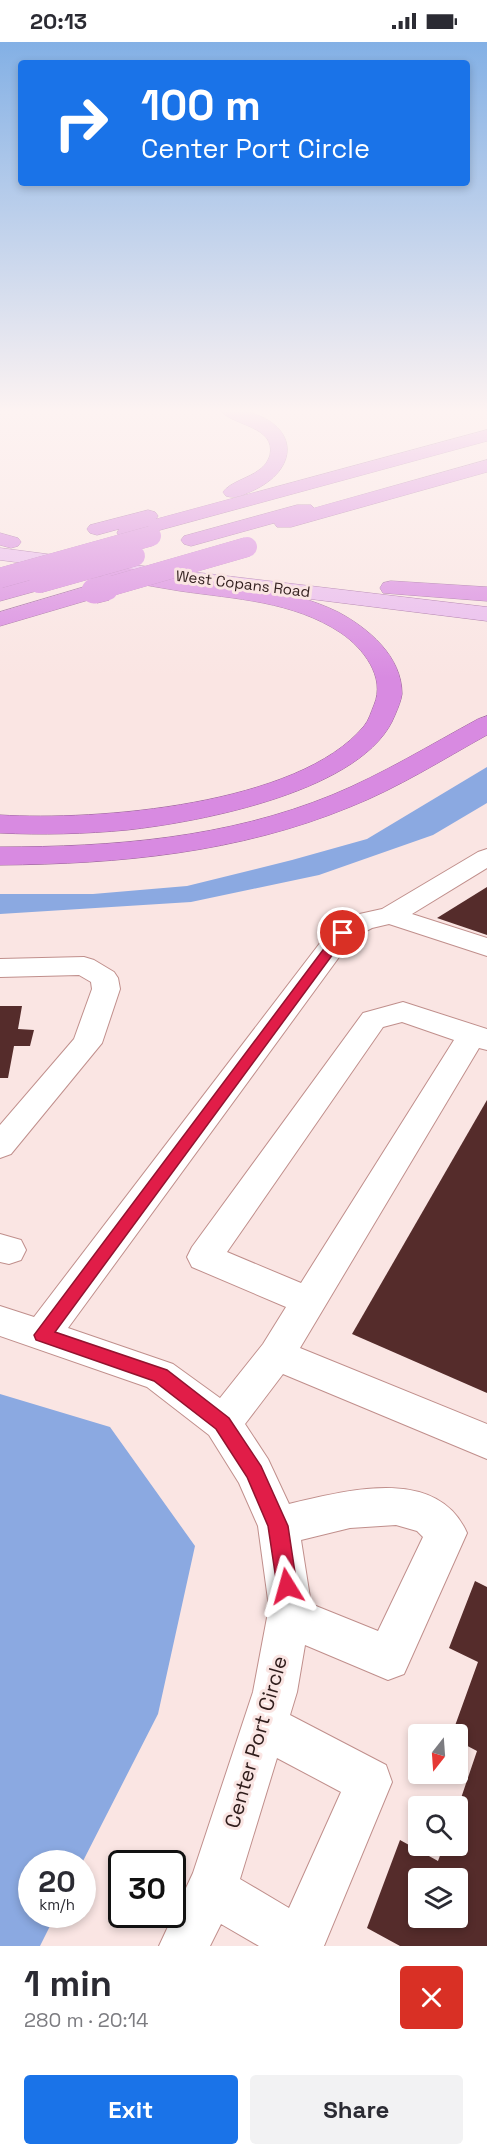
<!DOCTYPE html>
<meta charset="utf-8">
<style>
body{margin:0;font-family:"Space Grotesk",sans-serif;background:#f2f2f3;color:#2b2b33;height:100vh;display:flex;flex-direction:column;font-size:22px;white-space:nowrap}
*{box-sizing:border-box;margin:0}
p{font-size:20px;color:#7c7c81}
.icon{flex:none;width:33px;height:33px;fill:none;stroke:currentColor;stroke-width:2;stroke-linecap:round;stroke-linejoin:round}
.map{position:relative;height:1904px;overflow:hidden}
.side{display:flex;flex-direction:column;background:#fff;flex:1}
.side>*{flex:none}
.hud{position:absolute;left:18px;top:18px;width:452px;height:126px;border-radius:6px;box-shadow:0 3px 9px #0003;background:#1a73e8;color:#fff;overflow:hidden}
.needle{width:39px;rotate:197deg}
.buttons{position:absolute;left:408px;top:1682px;display:grid;gap:12px}
.buttons a{display:grid;place-items:center;width:60px;height:60px;border-radius:6px;background:#fff;box-shadow:0 3px 9px #0003;font-size:30px}
.speed{position:absolute;left:18px;top:1808px;display:flex;gap:12px;font-size:30px;font-weight:700;text-align:center}
.speed>*{display:grid;place-content:center;width:78px;height:78px;border-radius:50%;background:#fff;box-shadow:0 3px 9px #0003;line-height:1}
.speed small{font-size:15px;font-weight:400}
.speed .limit{border:3px solid #111;border-radius:9px;background:#fff;color:#111}
.pin{position:absolute;display:grid;place-items:center;width:51px;height:51px;color:#fff;margin:-26px;border:3px solid #fff;border-radius:50%;box-shadow:0 2px 6px #0007}
.me{position:absolute;width:66px;margin:-33px;rotate:352deg;stroke-linejoin:round;filter:drop-shadow(0 0 4px #0008)}
.turn{display:flex;align-items:center;gap:21px;height:126px;padding:0 24px;font-size:27px}
.turn .icon{width:78px;height:78px;stroke-width:2.5}
.turn b{display:block;font-size:42px;line-height:51px}
.round{display:grid;place-items:center;flex:none;width:63px;height:63px;border-radius:6px;background:#f2f2f3}
.summary{display:flex;align-items:center;justify-content:space-between;height:102px;padding:0 24px}
h1{font-size:36px;font-weight:700;line-height:45px}
.action{display:flex;gap:12px;margin-top:auto;padding:12px 24px}
.action a{flex:1;height:69px;border-radius:6px;background:#1a73e8;color:#fff;font-size:24px;font-weight:700;line-height:69px;text-align:center}
.action a+a{background:#f2f2f3;color:#2b2b33}
.status{display:flex;justify-content:space-between;align-items:center;height:42px;padding:0 30px;background:#fff;direction:ltr}
.status svg{height:16px;fill:currentColor}
.map>svg:first-child{display:block}
.water{fill:#8ba9e1}
.building{fill:#552c2b;fill-rule:evenodd}
.lines{fill:none;stroke-linecap:round;stroke-linejoin:round}
.minor-casing{stroke:#c08f8c;stroke-width:2}
.major-casing{stroke:#9d649c;stroke-width:1}
.highway-casing{stroke:#9d649c;stroke-width:1}
.minor{fill:#fff;fill-rule:evenodd}
.major{fill:#e8b9ed;fill-rule:evenodd}
.highway{fill:#d88ae1;fill-rule:evenodd}
.highway-bridge-far1-casing{stroke:#9d649c;stroke-width:20;stroke-linecap:butt}
.highway-bridge-casing{stroke:#9d649c;stroke-width:26;stroke-linecap:butt}
.highway-bridge-far1{stroke:#d88ae1;stroke-width:20}
.highway-bridge{stroke:#d88ae1;stroke-width:25}
.route{fill:#e11d48;stroke:#92132f;stroke-width:1.5}
.labels{text-anchor:middle;stroke-width:6;stroke-linejoin:round;paint-order:stroke}
.far-street-label{font-size:15px;fill:#301d1c;stroke:#fae5e3}
.near-street-label{font-size:21px;fill:#301d1c;stroke:#fae5e3}
</style>
<div class="status"><b>20:13</b><svg viewBox="0 0 49 12"><path d="M0 12V9h3v3zM5 12V6h3v6zM10 12V3h3v9zM15 12V0h3v12zM26 1h20v11H26zM47 4h2v5h-2z"/></svg></div>
<div class="map">
<svg width="487" height="1904" viewBox="0 0 487 1904">
<rect width="100%" height="100%" fill="#fae5e3"/>
<g class="water">
<path d="M487,725V761L433,793L319,833L191,860L0,872V852H93L187,844L292,818L367,797Z"/>
<path d="M0,1352L110,1385L195,1504L158,1672L82,1821H32V1872H56L40,1904H0Z"/>
</g>
<g class="building">
<path d="M487,845V893L437,876Z"/>
<path d="M0,964H22L18,987L34,988L30,1004H14L8,1036H0Z"/>
<path d="M487,1058V1351L352,1292Z"/>
<path d="M475,1539L487,1545V1904H400L367,1886L400,1798L438,1819L444,1803H458V1765L477,1709L458,1699V1692H452L478,1620L449,1606ZM418,1836H458V1875H418Z"/>
</g>
<g class="lines">
<g class="minor-casing">
<g id="minor">
<path d="M487,807V826L412,872L487,896V914L389,882L372,886L353,896L68,1286L173,1322L220,1356L263,1302L286,1265L192,1225L187,1215L192,1205L363,971L403,960L487,987V1008L479,1006L300,1306L487,1382V1417L283,1332L245,1382L268,1417L289,1462C345,1449 437,1423 467,1491L404,1632L388,1638L305,1603L297,1650L290,1673L386,1723L392,1740L324,1904H259L221,1882L210,1904H159L193,1831L253,1650L269,1565L258,1484L239,1441L209,1393L147,1345L0,1294V1264L34,1275L333,884L355,873L382,867L478,810ZM402,980L454,998L301,1241L227,1210L383,985ZM396,1483L417,1489L423,1495L378,1589L311,1562L301,1498L350,1486ZM277,1716L341,1750L289,1866L240,1837Z"/>
<path d="M84,915L94,918L114,930L118,936L120,947L102,1001L11,1112L0,1116V1083L74,997L92,947L91,940L79,933L0,935V917Z"/>
<path d="M0,1192L21,1198L26,1208L21,1218L9,1222L0,1220Z"/>
</g>
</g>
<g class="major-casing">
<g id="major">
<path d="M0,506L77,516L85,517L88,522L85,527L77,528L0,518Z"/>
<path d="M134,523L487,565V579L126,534L123,529L126,524Z"/>
</g>
</g>
<g class="highway-casing">
<g id="highway">
<path d="M221,369C229,369 240,368 248,370C300,384 299,428 252,449C243,453 236,457 226,454L223,450C230,440 249,436 259,428C265,424 268,419 270,413C276,384 233,384 221,369Z"/>
<path d="M487,388V399L127,497L120,495L117,491L119,487L97,493L90,491L87,487L90,483L148,468L155,470L158,474L156,477Z"/>
<path d="M487,418V430L291,485H277L274,481L191,504L184,502L181,498L184,494L297,463H311L314,466Z"/>
<path d="M0,491L18,496L21,500L18,504L11,506L0,503Z"/>
<path d="M77,516C111,522 145,530 179,535C232,543 289,546 338,570C368,586 402,614 402,652C401,659 398,666 395,673C366,749 200,780 127,788C85,792 42,793 0,791V773C96,779 299,763 364,684C369,678 371,670 374,663C386,635 363,606 341,591C293,559 235,557 180,549C143,543 106,536 69,527L66,522L69,517Z"/>
<path d="M39,534L47,536L50,541L47,546L0,559V545Z"/>
<path d="M391,539L487,545V559L383,551L380,546L383,541Z"/>
<path d="M94,542L102,544L105,549L102,554L0,584V570Z"/>
<path d="M487,674V693C442,718 398,746 350,765C238,811 120,822 0,823V805C113,805 227,796 332,753C383,732 430,703 478,677Z"/>
</g>
</g>
<use href="#minor" class="minor"/>
<use href="#major" class="major"/>
<use href="#highway" class="highway"/>
<g class="highway-bridge-far1-casing">
<g id="highway-bridge-far1">
<path d="M0,536L151,494"/>
<path d="M39,541L135,514"/>
<path d="M101,547L247,505"/>
</g>
</g>
<g class="highway-bridge-casing">
<path id="highway-bridge" d="M94,549L106,546"/>
</g>
<use href="#highway-bridge-far1" class="highway-bridge-far1"/>
<use href="#highway-bridge" class="highway-bridge"/>
</g>
<linearGradient id="sky" x2="0" y2="1"><stop stop-color="#83b0e5"/><stop offset="0.58" stop-color="#fdf3f2"/><stop offset="1" stop-color="#fdf3f2" stop-opacity="0"/></linearGradient>
<rect width="487" height="636" fill="url(#sky)"/>
<path class="route" d="M343,887L349,891L347,893L55,1290L167,1328L229,1376L261,1424L288,1484L297,1544L294,1551L287,1554L280,1551L277,1544L268,1484L247,1435L216,1387L154,1339L36,1298L34,1293L338,888Z"/>
<g class="labels">
<g class="far-street-label">
<text transform="translate(243 542) rotate(7)" y="5">West Copans Road</text>
</g>
<g class="near-street-label">
<text transform="translate(256 1700) rotate(-74)" y="7">Center Port Circle</text>
</g>
</g>
</svg>
<div class="buttons">
<a><svg class="needle" viewBox="-14 -14 28 28"><path d="M0-13l5 13h-10z" fill="#e53935"/><path d="M0 13l5-13h-10z" fill="#7c7c81"/></svg></a>
<a><svg class="icon" aria-label="search" viewBox="0 0 24 24"><circle cx="10" cy="10" r="6"/><path d="M15 15l6 6"/></svg></a>
<a><svg class="icon" aria-label="layers" viewBox="0 0 24 24"><path d="M12 4l9 5-9 5-9-5zM3 14l9 5 9-5"/></svg></a>
</div>
<div class="speed"><div>20<small>km/h</small></div><div class="limit">30</div></div>
<div class="pin" style="left:343px;top:891px;background:#d93025"><svg class="icon" aria-label="arrive" viewBox="0 0 24 24"><path d="M6 21V4h12l-3 4 3 4H6"/></svg></div>
<svg class="me" style="left:287px;top:1544px" viewBox="-20 -20 40 40"><path d="M0-17L14 15 0 8-14 15z" fill="#e11d48" stroke="#fff" stroke-width="4"/></svg>
<div class="hud">
<div class="turn"><svg class="icon" aria-label="right" viewBox="0 0 24 24"><path d="M7 20v-9h11M14 6l5 5-5 5"/></svg><div><b>100 m</b>Center Port Circle</div></div>
</div>
</div>
<section class="side">
<div class="summary"><div><h1>1 min</h1><p>280 m · 20:14</p></div><a class="round" style="background:#d93025;color:#fff"><svg class="icon" aria-label="close" viewBox="0 0 24 24"><path d="M6 6l12 12M18 6L6 18"/></svg></a></div>
<div class="action"><a>Exit</a><a>Share</a></div>
</section>
